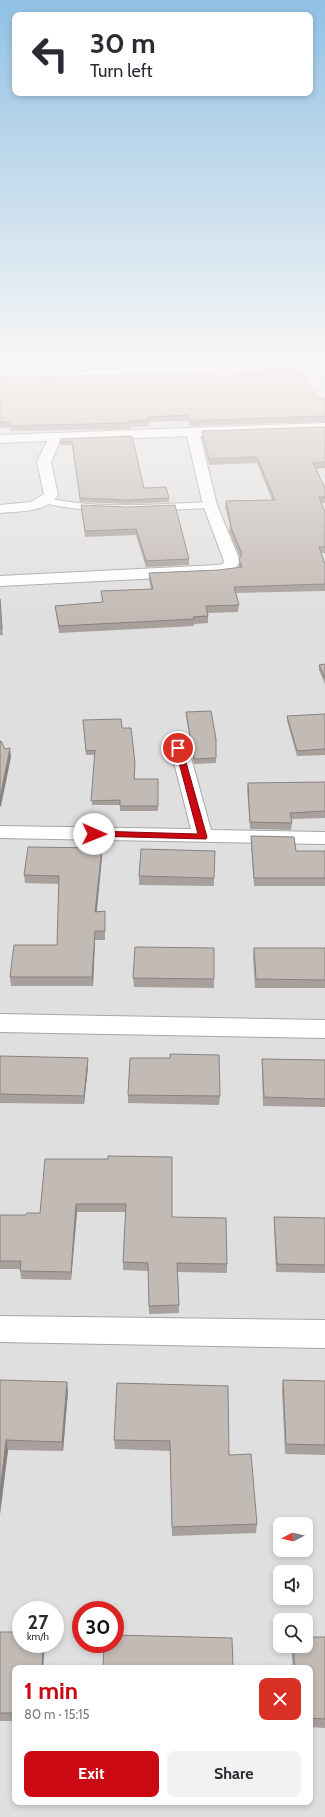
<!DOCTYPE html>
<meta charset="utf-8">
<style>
body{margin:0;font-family:Cabin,sans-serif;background:#f2f2f3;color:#2b2b33;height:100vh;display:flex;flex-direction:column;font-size:15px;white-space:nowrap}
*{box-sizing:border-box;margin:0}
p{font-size:13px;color:#7c7c81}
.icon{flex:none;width:22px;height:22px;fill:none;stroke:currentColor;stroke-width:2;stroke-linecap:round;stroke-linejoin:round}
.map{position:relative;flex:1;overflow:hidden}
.drawer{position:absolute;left:12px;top:1665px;width:301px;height:140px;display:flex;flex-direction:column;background:#fff;border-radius:8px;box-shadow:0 2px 6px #0003}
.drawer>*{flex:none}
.banner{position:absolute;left:12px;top:12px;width:301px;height:84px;border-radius:8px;box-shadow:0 2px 6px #0003;background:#fff;color:#2b2b33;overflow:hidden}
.needle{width:26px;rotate:263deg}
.buttons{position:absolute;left:273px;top:1517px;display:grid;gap:8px}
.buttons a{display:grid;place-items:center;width:40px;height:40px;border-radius:8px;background:#fff;box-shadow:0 2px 6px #0003;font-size:20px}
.speed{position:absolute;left:12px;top:1601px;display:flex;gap:8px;font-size:20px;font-weight:700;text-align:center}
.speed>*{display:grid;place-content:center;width:52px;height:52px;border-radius:50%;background:#fff;box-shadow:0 2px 6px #0003;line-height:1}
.speed small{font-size:10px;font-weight:400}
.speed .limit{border:6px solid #d22;background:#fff;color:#111}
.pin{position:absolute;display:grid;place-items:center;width:34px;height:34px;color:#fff;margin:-17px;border:2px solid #fff;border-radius:50%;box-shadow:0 1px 4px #0007}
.me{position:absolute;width:44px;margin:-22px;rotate:91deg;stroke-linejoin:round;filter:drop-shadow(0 0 3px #0008)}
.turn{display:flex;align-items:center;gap:14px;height:84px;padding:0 12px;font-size:18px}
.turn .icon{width:52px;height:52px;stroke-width:2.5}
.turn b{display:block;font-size:28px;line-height:34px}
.round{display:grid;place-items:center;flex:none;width:42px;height:42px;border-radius:8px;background:#f2f2f3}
.summary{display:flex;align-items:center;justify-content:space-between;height:68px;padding:0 12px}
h1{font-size:24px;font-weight:800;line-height:30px;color:#cb0912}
.button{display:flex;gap:8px;margin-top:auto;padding:8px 12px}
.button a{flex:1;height:46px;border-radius:8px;background:#cb0912;color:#fff;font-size:16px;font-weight:800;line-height:46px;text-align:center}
.button a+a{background:#f2f2f3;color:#2b2b33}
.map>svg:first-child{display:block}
.residential{fill:#e0dfdf;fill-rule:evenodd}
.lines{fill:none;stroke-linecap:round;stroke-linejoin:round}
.service-casing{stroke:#a6a6a6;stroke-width:2}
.minor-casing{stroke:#a6a6a6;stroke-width:2}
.service{fill:#fff;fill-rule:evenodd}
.minor{fill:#fff;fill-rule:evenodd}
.wall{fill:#a7a09c}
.shaded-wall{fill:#88827f}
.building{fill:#c2bab5;stroke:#88827f}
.route{fill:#cb0912;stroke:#84060c}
</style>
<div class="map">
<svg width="325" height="1817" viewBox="0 0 325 1817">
<rect width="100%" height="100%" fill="#f1eee9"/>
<path class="residential" d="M0,362H325V1817H0ZM280,1524H306V1550H280ZM280,1572H306V1598H280ZM21,1610H55V1644H21ZM81,1610H115V1644H81ZM280,1620H306V1646H280ZM15,1668H310V1802H15Z"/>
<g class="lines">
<g class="service-casing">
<path id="service" d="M47,498C101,510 155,504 210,502L215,505L210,508C155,510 98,516 44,503L42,501Z"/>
</g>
<g class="minor-casing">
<g id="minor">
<path d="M325,364V372L71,380L65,376L71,372Z"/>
<path d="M325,423V431L200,436L217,505L240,561L235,570L219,575L0,586V576L218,565L223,564L224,561L203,505L187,436L60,441L51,462L58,495C46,513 19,511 0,513V505L31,502L44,494L37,462L47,441L0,443V435Z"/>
<path d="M179,741L186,743L188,747L211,830L325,832V844L0,838V826L191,829L170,747L172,743Z"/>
<path d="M0,1014L325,1020V1038L0,1032Z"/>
<path d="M0,1316L325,1320V1348L0,1342Z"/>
</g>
</g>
<use href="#service" class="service"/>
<use href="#minor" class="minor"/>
</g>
<g class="wall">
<path d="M0,362H294V363L0,372Z"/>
<path d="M0,378L317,398H325V422L190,426L188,421L149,422V426L130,427V429L10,431V428H0Z"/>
<path d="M325,427V468L316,469L325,488V503H321L325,512V553H321L325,564V591L235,593L239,605L238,612L207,613L208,616V623L194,624V626L59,633L56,612L55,606L102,602L101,591L151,589L149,580V573L219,570L239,567V559L240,557L229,531L230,525L225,507L226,501L272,500L257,463L209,465L202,437V431Z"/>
<path d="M132,436L144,488L169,498V502L128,504L80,502L72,445H60V442Z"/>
<path d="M81,505L126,507L189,559V565L146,567L136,535L85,537Z"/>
<path d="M0,599L3,635H0Z"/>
<path d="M325,664V684L319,670V665Z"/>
<path d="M186,712L216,739V763L194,764L186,716Z"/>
<path d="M325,714V755L297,756L287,721V716Z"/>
<path d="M83,720L122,728L135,768V779H158V811H120V805H92L95,755H86Z"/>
<path d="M325,782V818L291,819L292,823L291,830L250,829L247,789L248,783Z"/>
<path d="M251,836L296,851H325V886H254L251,844Z"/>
<path d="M102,857L96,912L105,911V940H95L93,986H11L10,977L57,945L59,884L25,883L24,875Z"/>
<path d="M139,876L214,878V886L139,885Z"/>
<path d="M254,948H325V988H255L253,956Z"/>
<path d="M133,978L214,979V988L134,987Z"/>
<path d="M0,1056L88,1066L84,1104L0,1103Z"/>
<path d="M262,1059L325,1060V1107L263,1106L262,1067Z"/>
<path d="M128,1095L220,1096L219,1105L128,1103Z"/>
<path d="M45,1159L172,1217L227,1264V1273L178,1272L179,1313L149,1314L148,1271L123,1270V1262L126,1212H77L71,1280L21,1279L20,1269H0V1215H26L40,1213Z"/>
<path d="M274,1217L325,1218V1273L276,1272L274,1226Z"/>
<path d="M0,1380L68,1391L63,1451L8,1450L0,1514Z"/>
<path d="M283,1380L325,1381V1455L285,1454L282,1390Z"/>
<path d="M117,1383L229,1455L257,1524L256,1533L172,1536L170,1451L115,1449L114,1440Z"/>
<path d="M0,1632L21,1644H45L43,1668H15V1721H0Z"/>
<path d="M325,1637V1728L310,1727V1668H293L291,1646H306Z"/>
</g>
<g class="shaded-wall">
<path d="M10,748L11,757L1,806L0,807V798Z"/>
<path d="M102,848V857L96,920L95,912Z"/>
<path d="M95,931V940L93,986L92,977Z"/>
<path d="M88,1058V1066L84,1104V1096Z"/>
<path d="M76,1204L77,1212L71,1280V1272Z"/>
<path d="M67,1382L68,1391L63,1451L62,1442Z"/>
<path d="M6,1440L8,1450L0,1514V1491Z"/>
<path d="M43,1644H45L43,1668H42Z"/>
</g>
<g class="building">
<path d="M0,362H175L0,367Z"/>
<path d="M300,369L317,398H325V416L190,421L188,415L148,417L149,420L129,421V423L9,426V422H0V378Z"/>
<path d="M325,427V462L313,463L325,488V497H319L325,512V547H319L325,564V584L234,587L239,605L206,606L208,616L193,617L194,619L59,626L55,606L103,602L101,591L153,589L149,573L219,570L242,567L239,559L242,554L230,525H231L226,501L275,500L257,457L209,459L202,431Z"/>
<path d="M132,436L144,488L166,487L169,498L128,500L80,498L72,441L60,442L61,439Z"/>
<path d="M81,505L126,507L175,505L189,559L146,561L136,529L85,531Z"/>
<path d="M0,599L2,628H0Z"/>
<path d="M325,664V678L319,665Z"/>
<path d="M211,711L216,739V758L194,759L186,712Z"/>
<path d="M325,714V749L297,751L287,716Z"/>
<path d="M121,719L122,728H131L135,763L134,779H158V806H120V800L91,801L95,750L86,751L83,720Z"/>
<path d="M0,741H1L5,749L10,748L0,798Z"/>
<path d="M325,782V811L290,813L292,823L250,822L248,783Z"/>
<path d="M251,836L294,837L296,851H325V878H254Z"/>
<path d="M28,847L102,848L95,912L105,911V931H95L92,977H10L14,945H57L59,876L24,875Z"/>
<path d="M141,849L215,851L214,878L139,876Z"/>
<path d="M135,947L214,948V979L133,978Z"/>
<path d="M254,948H325V980L256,979Z"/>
<path d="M170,1054L219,1055L220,1096L128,1095L130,1058H170Z"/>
<path d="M0,1056L88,1058L84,1096L0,1094Z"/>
<path d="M262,1059L325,1060V1099L264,1097Z"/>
<path d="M108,1156L172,1157V1217L226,1218L227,1264L177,1263L179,1305L149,1306L148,1263L123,1262L126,1204H76L71,1272L20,1271L21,1261H0V1215H26L27,1213H40L45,1159H108Z"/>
<path d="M274,1217L325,1218V1265L277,1264Z"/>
<path d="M0,1380L67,1382L62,1442L6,1440L0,1491Z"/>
<path d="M283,1380L325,1381V1445L286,1444Z"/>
<path d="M117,1383L228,1386L229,1455L251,1454L257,1524L172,1527L170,1441L114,1440Z"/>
<path d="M0,1632H21V1644H43L42,1668H15V1713H0Z"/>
<path d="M115,1635L232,1638L233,1668H103L104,1644H115Z"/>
<path d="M306,1637H325V1719L310,1718V1668H295L293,1646H306Z"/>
</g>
<linearGradient id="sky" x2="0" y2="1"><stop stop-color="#90c1e4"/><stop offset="0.59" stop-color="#f9f7f5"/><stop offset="1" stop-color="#f9f7f5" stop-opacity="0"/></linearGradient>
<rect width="325" height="616" fill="url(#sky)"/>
<path class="route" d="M176,746L182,748L207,837L206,839L91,836L89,834L94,831L198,834L175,748Z"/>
</svg>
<div class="buttons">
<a><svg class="needle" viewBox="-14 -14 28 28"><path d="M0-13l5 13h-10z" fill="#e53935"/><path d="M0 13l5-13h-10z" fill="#7c7c81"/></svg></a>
<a><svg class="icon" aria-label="sound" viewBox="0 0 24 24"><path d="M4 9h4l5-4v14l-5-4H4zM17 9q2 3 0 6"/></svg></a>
<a><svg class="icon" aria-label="search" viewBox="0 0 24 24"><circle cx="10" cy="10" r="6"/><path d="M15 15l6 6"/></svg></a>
</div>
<div class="speed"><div>27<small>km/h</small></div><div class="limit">30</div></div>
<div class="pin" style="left:178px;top:748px;background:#d93025"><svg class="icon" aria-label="arrive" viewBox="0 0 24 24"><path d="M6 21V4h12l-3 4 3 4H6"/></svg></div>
<svg class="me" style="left:94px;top:834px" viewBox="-20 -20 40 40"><circle r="19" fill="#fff"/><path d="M0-13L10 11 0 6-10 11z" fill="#cb0912"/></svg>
<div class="banner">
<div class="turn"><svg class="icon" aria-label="left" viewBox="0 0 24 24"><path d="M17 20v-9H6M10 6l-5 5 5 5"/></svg><div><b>30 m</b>Turn left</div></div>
</div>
<section class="drawer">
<div class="summary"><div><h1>1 min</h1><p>80 m · 15:15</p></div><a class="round" style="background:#d93025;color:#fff"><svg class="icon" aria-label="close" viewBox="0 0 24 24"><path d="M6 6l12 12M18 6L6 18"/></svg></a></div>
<div class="button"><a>Exit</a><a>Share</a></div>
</section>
</div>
